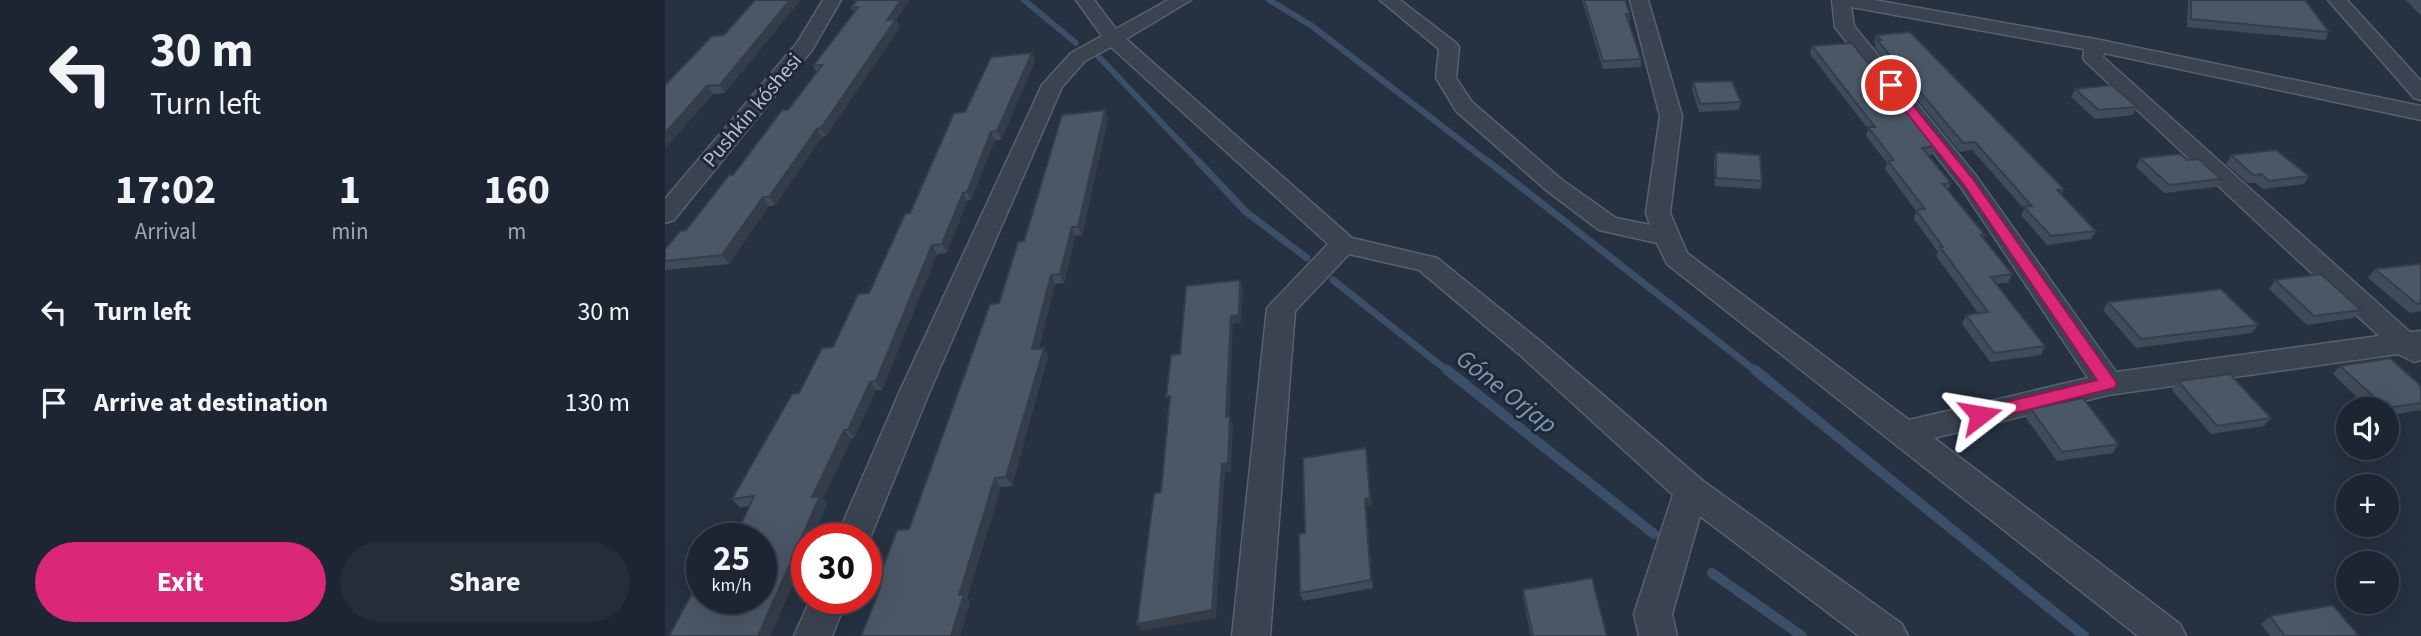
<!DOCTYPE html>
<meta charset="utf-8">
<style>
body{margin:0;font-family:"Source Sans 3",sans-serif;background:#252d39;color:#f1f3f6;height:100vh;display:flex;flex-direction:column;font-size:26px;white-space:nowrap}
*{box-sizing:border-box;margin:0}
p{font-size:23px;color:#a0a5ab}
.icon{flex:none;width:38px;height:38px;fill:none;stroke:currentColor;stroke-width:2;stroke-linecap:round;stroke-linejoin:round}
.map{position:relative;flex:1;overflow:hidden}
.details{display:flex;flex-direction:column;background:#1c2531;width:665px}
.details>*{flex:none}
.guide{background:#1c2531;color:#f1f3f6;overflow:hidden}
.fabs{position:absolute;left:1671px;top:397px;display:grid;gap:14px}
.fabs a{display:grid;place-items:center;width:63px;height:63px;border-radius:50%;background:#1c2531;box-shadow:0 7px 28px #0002,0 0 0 2px #3a424d;font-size:35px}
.speed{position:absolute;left:21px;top:523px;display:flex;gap:14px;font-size:35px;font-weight:700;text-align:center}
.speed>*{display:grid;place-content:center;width:91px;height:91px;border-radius:50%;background:#1c2531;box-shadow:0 7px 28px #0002,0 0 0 2px #3a424d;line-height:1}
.speed small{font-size:18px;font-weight:400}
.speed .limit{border:10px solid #d22;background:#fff;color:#111}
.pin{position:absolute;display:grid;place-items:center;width:60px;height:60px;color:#fff;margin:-30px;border:4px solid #fff;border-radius:50%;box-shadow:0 2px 7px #0007}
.me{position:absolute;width:77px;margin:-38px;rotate:76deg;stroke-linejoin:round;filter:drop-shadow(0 0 5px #0008)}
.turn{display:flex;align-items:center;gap:24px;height:147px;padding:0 35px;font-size:32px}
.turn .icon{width:91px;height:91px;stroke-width:2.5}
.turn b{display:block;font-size:49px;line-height:60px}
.eta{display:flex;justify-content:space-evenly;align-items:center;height:119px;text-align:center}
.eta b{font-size:42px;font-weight:700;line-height:49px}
.primary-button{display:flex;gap:14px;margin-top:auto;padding:14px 35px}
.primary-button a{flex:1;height:80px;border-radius:42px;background:#db2777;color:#fff;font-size:28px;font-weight:700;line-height:80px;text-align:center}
.primary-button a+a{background:#252d39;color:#f1f3f6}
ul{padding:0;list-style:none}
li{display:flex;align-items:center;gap:21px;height:91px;padding:0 35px}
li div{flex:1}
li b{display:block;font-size:26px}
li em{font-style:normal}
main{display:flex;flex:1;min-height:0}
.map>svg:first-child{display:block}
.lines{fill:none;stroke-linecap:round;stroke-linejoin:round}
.stream-far2{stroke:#3c4f69;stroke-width:6}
.stream-far1{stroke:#3c4f69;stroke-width:7}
.stream{stroke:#3c4f69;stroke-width:10}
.street-casing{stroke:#58616e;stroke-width:3}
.street{fill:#3a4350;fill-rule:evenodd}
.wall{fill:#404b59}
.shaded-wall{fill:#343d48}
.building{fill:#4a5767;stroke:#343d48;stroke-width:2}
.route{fill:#db2777;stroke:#8e194d;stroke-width:2}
.labels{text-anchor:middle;stroke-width:6;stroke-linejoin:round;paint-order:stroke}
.far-street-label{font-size:21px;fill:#b7bfcb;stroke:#1f2836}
.water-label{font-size:26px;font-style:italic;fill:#7e95b2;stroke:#1f2836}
</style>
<main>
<section class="details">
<div class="guide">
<div class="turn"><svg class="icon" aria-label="left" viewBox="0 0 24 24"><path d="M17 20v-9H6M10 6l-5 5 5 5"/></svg><div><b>30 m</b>Turn left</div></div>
</div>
<div class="eta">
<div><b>17:02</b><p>Arrival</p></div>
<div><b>1</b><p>min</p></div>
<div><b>160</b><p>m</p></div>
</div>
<ul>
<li><svg class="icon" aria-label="left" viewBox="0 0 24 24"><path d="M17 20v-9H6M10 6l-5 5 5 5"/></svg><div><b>Turn left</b></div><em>30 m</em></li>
<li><svg class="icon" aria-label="arrive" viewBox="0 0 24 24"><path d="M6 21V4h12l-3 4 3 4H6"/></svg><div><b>Arrive at destination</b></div><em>130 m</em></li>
</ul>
<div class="primary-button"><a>Exit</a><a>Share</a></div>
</section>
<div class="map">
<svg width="1756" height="636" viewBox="0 0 1756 636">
<rect width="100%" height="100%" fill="#263141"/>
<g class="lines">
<g class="stream-far2">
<path d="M359,0L411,43"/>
<path d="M604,0L647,26L826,164"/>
<path d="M434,57L536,164"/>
</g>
<g class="stream-far1">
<path d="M534,162L581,212L642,258"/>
<path d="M824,162L1092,372"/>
<path d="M668,280L784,372"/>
</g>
<g class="stream">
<path d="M782,370L989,534"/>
<path d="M1090,370L1419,636"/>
<path d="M1047,573L1137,636"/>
</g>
<g class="street-casing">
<g id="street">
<path d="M158,0H176L147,50L9,220L0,223V199L132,43Z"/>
<path d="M411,0H429L451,29L503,0H526L461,39L687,238L772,258L875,341L1038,481L1237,624L1243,636H1194L1035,516L1007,614L1012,636H974L969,614L1008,495L855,355L754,270L684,254L630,311L605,636H567L602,308L663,244L446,47L420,61L397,87L264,393L201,548V539H171L234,393L377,85L406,53L437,36Z"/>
<path d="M715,0H735L791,43L794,47L791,78L807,102L897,180L951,218L985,225L981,213L995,116L965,0H983L1017,116L1005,213L1022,253L1244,420L1423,378L1295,186L1170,27L1167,0H1209L1430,39L1756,106V120L1439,53L1438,57L1745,332L1756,331V360L1749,362L1733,354L1443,395L1269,438L1515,624L1521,636H1473L1002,264L992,243L934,230L881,190L791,111L771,78L774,49ZM1186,7L1419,49L1418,58L1421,62L1714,336L1451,372L1312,177L1189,26Z"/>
<path d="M1663,0H1682L1756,81V100L1749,98Z"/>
<path d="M146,598H182L167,636H129Z"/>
</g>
</g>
<use href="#street" class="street"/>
</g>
<g class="wall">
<path d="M192,0L231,20L235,27L161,136L157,137L110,205L104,206L64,264L0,270V249L21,230L123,110L152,73L148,66L189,12L186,8Z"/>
<path d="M917,0H960L965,14V21L963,22L976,59V67L938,69Z"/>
<path d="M1523,0H1640L1664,32L1660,40L1522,27Z"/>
<path d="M1741,0H1756V16Z"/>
<path d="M59,35L60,93L48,94L0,148Z"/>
<path d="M1211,35L1399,189L1396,195L1431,231L1426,239L1382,245L1356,215L1359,209L1307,150L1295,152L1210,48L1211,44L1209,42Z"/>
<path d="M1147,46L1270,146L1267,155H1263L1286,183L1283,190L1320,235L1318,239L1347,274L1343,283L1332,284L1380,346L1376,355L1325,362L1297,324L1301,315L1313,313L1271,256L1273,252L1249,219L1251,211L1220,169L1222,163L1201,136L1203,129L1145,54Z"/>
<path d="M367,53L370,61L336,140H330L306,200L302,201L282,253L272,254L217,390H211L189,438L186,439L158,499L162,504L147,539H142V552L105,636L96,598L84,506L75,508L67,499L134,393L168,347L204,293L300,112Z"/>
<path d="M1028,82L1076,102L1074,110L1034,112L1027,90Z"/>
<path d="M1410,89L1472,107L1468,115L1430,119L1406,97Z"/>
<path d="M443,118L417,235L410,236L399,283L390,284L374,348L383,356L347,486L336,487L302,598L305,602L213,592L210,589L244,529L359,241Z"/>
<path d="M1051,152L1097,181L1096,189L1050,186L1049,160Z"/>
<path d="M1566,155L1644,176L1639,184L1598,189L1590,183H1583L1561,164Z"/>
<path d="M1475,158L1522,160L1556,179L1551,187L1499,193L1471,167Z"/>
<path d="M1756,265V311L1745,313L1703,278L1710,269Z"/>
<path d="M1610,280L1696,310L1689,318L1642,325L1604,289Z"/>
<path d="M1443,302L1593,325L1587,333L1471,348L1438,310Z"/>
<path d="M1675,366L1756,386V410L1722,416V410H1705L1668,374Z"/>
<path d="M1513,381L1606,418L1599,426L1546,434L1507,390Z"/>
<path d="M1366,409L1453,444L1448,453L1392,461L1361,418Z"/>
<path d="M701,448L707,506L701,507L708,588L638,601L635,593L640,533Z"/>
<path d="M858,590L942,636H866L858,598Z"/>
<path d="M1605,616L1694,636H1605L1596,624Z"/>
</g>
<g class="shaded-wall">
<path d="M125,0H136L60,93L55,85Z"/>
<path d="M236,0H245L231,20L235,27L161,136L156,128L222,20Z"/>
<path d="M367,53L370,61L336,140L332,131Z"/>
<path d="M42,86L48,94L0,148V133Z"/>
<path d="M440,110L443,118L417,235L413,227Z"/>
<path d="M152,129L157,137L110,205L104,197Z"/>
<path d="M326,132L330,140L306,200L302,192Z"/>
<path d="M298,193L302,201L282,253L277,244Z"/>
<path d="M98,197L104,206L64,264L57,255Z"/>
<path d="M407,227L410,236L399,283L395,274Z"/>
<path d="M267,245L272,254L217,390L211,381Z"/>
<path d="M386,275L390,284L371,358L367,349Z"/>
<path d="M575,280L578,288L576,323L568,324L564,425L561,417L566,316Z"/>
<path d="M379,348L383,356L347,486L341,477Z"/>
<path d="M205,382L211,390L189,438L183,430Z"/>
<path d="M565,416L568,425L566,472H560L551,618L477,631L472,624Z"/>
<path d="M179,430L186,439L158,499L162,504L147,539H142V552L105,636H93L147,497Z"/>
<path d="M701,448L707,506L701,507L708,588L706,580L700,499Z"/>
<path d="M330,478L336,487L302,598L305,602L295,636H286L294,595Z"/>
</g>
<g class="building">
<path d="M90,0H125L55,85L42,86L0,133V85L47,36L59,35Z"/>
<path d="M192,0H236L222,20L231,19L156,128L152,129L104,197H98L57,255L0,261V249L15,231L21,230L64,175H68L117,110H123L157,65L148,66L193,7L186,8Z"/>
<path d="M919,0H960L965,14H961L976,59L938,61Z"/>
<path d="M1526,0H1640L1664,32L1526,19Z"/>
<path d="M1245,32L1399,189L1392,190L1431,231L1386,236L1359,207L1367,206L1310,142L1298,143L1212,40H1216L1211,35Z"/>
<path d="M1187,43L1270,146L1257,148L1286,183L1278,184L1320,235H1316L1347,274L1326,277L1380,346L1329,353L1301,315L1323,312L1275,247H1278L1251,210L1260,209L1223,161L1229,160L1203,127H1210L1147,46Z"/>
<path d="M367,53L332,131L326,132L302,192L298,193L277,244L267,245L211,381L205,382L183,430H179L147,497L155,496L93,636H4L26,595L37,594V598H96V539H69L89,496L67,499L127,394L134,393L157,348L168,347L193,294L204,293L240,214L245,213L289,113L300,112L326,57Z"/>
<path d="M1067,81L1076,102L1035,104L1028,82Z"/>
<path d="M1447,85L1472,107L1434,110L1410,89Z"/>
<path d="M440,110L413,227H407L395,274L386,275L367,349L379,348L341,477L330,478L294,595L299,594L286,636H196L215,588L210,589L232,530L244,529L325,304L334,303L353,242L359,241L397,115Z"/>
<path d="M1611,150L1644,176L1604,181L1596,174L1588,175L1566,155Z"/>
<path d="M1051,152L1095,155L1097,181L1051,178Z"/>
<path d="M1515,154L1522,160L1534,159L1556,179L1504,185L1475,158Z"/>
<path d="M1754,264L1756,265V303L1752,304L1710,269Z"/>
<path d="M1656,274L1696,310L1649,316L1610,280Z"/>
<path d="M575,280L574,315L566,316L561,417L565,416L563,463L557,464L547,610L472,624L489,493L496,492L505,396L501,397L506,355L515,354L521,286Z"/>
<path d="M1556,289L1593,325L1476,339L1443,302Z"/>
<path d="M1725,358L1756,386V403L1721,408L1675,366Z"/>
<path d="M1565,374L1606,418L1552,426L1513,381Z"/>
<path d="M1418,398L1453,444L1397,452L1366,409Z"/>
<path d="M701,448L705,498L700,499L706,580L635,593L634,534L640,533L638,458Z"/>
<path d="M927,578L942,636H868L858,590Z"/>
<path d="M1668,605L1694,636H1620L1605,616Z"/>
</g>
<path class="route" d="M1222,83H1230L1308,179L1449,379L1452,384L1449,388L1315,422L1308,420L1306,415L1308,410L1432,380L1299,185L1222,88Z"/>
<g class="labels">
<g class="far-street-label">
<text transform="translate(87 110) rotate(-50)" y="7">Pushkin kóshesi</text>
</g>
<g class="water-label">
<text transform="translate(842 391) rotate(38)" y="9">Góne Orjap</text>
</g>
</g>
</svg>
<div class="fabs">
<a><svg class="icon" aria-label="sound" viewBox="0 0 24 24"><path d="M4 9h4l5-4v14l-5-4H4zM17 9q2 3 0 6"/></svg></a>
<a>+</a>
<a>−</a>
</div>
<div class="speed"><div>25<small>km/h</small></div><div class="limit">30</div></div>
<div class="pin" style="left:1226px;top:85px;background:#d93025"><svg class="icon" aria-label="arrive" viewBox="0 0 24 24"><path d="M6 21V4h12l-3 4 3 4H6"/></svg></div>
<svg class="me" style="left:1315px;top:415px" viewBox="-20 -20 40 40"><path d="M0-17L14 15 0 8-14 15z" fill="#db2777" stroke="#fff" stroke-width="4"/></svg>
</div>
</main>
